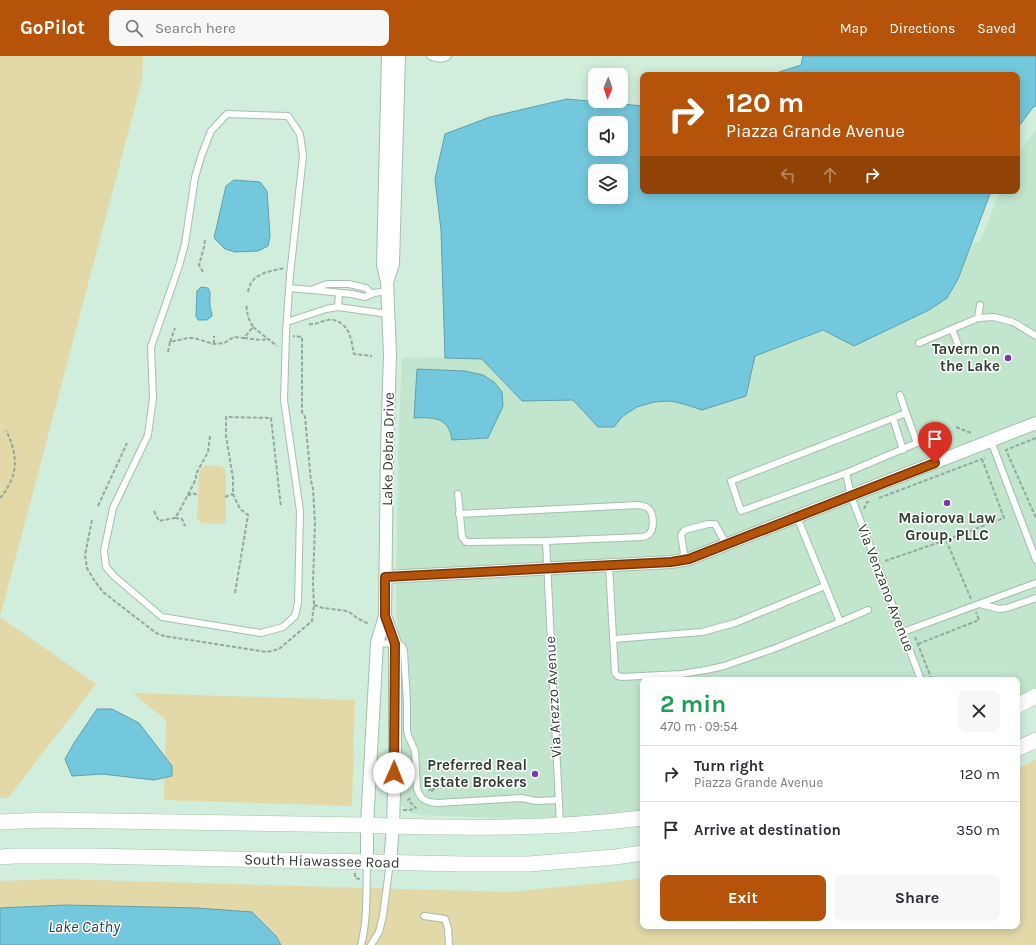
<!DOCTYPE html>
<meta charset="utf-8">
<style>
body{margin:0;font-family:Karla,sans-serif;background:#f7f7f7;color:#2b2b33;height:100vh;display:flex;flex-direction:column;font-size:15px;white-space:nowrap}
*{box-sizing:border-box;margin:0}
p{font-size:13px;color:#7c7c81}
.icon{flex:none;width:22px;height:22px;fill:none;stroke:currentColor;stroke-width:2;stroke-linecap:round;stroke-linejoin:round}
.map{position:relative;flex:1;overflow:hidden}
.side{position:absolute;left:640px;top:621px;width:380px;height:252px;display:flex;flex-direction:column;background:#fff;border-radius:8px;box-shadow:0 2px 10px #0003}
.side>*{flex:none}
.hud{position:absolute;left:640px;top:16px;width:380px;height:122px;border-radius:8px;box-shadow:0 2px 10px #0003;background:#b45309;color:#fff;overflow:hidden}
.needle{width:26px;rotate:182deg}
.buttons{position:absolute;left:588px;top:12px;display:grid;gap:8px}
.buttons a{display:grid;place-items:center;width:40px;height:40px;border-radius:8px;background:#fff;box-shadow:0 2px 10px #0003;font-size:20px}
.pin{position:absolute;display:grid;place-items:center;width:34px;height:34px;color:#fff;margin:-41px -17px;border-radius:50% 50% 50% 0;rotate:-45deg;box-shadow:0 0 4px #0007}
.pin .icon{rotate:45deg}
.me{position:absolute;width:44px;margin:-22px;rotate:1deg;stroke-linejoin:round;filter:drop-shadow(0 0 3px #0008)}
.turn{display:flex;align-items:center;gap:14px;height:84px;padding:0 20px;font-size:18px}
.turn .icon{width:52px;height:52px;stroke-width:2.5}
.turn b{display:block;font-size:28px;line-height:34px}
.lanes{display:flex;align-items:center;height:38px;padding:0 20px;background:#0003;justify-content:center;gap:20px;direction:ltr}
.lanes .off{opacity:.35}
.round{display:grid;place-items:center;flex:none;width:42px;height:42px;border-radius:8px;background:#f7f7f7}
.summary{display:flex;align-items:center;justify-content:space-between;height:68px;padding:0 20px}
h1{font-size:24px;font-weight:700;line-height:30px;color:#1e9e55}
.action{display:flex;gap:8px;margin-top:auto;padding:8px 20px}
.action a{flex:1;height:46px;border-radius:8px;background:#b45309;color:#fff;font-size:16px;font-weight:700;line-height:46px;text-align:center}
.action a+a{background:#f7f7f7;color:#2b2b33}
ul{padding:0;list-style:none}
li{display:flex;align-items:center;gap:12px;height:56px;padding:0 20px;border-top:1px solid #e1e1e2}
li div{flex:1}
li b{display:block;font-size:15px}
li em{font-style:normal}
header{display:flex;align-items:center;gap:24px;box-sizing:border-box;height:56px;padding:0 20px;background:#b45309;color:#fff}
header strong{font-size:19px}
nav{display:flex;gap:22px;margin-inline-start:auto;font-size:14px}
.search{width:280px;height:36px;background:#f7f7f7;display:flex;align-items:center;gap:10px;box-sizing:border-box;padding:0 14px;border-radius:8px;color:#7c7c81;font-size:15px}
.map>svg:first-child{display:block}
.built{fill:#c2e5ce}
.green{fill:#e2d8a8}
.water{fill:#74c8dd;stroke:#609fab;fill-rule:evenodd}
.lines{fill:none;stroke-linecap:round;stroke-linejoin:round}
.service-casing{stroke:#a4bfae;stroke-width:8}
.minor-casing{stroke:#a4bfae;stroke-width:14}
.tertiary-casing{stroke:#a4bfae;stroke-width:16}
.path{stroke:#94a99b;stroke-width:2;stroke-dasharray:4 2;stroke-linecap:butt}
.service{stroke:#fff;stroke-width:6}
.minor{stroke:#fff;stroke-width:12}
.tertiary{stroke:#fff;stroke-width:15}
.route-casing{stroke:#753606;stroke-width:10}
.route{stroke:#b45309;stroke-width:7}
.poi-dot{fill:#773ab0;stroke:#fff;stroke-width:1.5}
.labels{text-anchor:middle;stroke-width:3;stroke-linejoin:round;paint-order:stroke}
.poi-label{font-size:15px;font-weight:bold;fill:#333e37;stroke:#fff;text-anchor:end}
.street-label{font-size:15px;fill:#333e37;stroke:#fff}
.water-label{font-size:16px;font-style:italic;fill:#214751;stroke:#fff}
</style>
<header>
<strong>GoPilot</strong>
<div class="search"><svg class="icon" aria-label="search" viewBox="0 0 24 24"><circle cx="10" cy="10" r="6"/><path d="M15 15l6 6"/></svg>Search here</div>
<nav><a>Map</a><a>Directions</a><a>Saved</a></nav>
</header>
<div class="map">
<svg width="1036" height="889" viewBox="0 0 1036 889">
<rect width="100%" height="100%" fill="#d1eddb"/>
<path class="built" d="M1036,73V636L1017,645V624H643V755L622,758L544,764L420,759L411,757L402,749L398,739L402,645L396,544L398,395L402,302L446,301L980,186L1000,135H1017V99Z"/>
<g class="green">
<path d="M0,0H143L142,24L0,561L96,628L8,742H0Z"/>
<path d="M205,409L222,410L226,416V465L222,468L201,467L197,463L199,416Z"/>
<path d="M133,637L355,644L352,750L164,744L166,664Z"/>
<path d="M1036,703V889H0V825L59,823L509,836L602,827L643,822V870H1017V713Z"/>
</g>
<g class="water">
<path d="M803,0H1036V50L1033,51L1017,73V19H770L801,9Z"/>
<path d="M567,43L643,50V135H991L958,223L947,242L929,254L854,290L823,274L755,300L746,340L702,354L687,349L671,345L654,346L637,351L623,360L614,371H598L573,344L522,345L482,303L445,302L441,174L435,123L445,78L490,61ZM595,67H621V93H595ZM595,115H621V141H595Z"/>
<path d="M234,124L260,126L267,135L270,180L268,190L258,195L235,196L225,193L214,182L226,130Z"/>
<path d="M201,231L208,232C212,238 209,242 210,249C210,253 212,256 212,260L207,264H198L196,260L197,235Z"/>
<path d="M417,313L465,315L483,319L494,326L502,336L503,350L488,382L452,384C449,361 433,361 414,362Z"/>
<path d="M97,653H112L139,667L172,710V720L154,724L102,718L72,720L65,703L74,687Z"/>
<path d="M65,849L197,852L252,856L276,880L281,889H0V852Z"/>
</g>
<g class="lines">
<g class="service-casing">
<g id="service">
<path d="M430,0C436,3 442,5 448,0"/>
<path d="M227,58L288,60L300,78L303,100L290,219L286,277L284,344L300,455L298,547L295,560L283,571L261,577L162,561L115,521L106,511L104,495L113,452L148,379L153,342L151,291L179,210L185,188L195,121L202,98L211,75Z"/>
<path d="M289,232L311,234L327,228H349L366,232L372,238"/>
<path d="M312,234L352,238L365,241L374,237L387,235"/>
<path d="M338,251L339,237"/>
<path d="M978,262L980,249"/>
<path d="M287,266L326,253L338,251L388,258"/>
<path d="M952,273L960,294"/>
<path d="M919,287L978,262L994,261L1013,266L1036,280"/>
<path d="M900,339L906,357"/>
<path d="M893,362L903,394"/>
<path d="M991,385L1036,504"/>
<path d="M846,417L917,387L906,357L731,425L741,455L846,417L851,440L921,624"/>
<path d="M458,438L462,481L466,486L546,485L560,769"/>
<path d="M459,458L639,449C642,450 645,450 648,452C654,457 655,474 648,479C646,480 644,481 642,481L546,485"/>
<path d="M685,504L681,479L685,474L708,468H715L726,488"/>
<path d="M609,509L615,617L618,620L622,621L681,618L706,614L724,610L776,592L840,566L797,461"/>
<path d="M980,548L999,553L1007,552L1036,542"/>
<path d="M840,566L868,554"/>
<path d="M903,576L1036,527"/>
<path d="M613,583L702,576L735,567L825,530"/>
<path d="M377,587L398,588L402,590L404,595L407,647V674L408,679L415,695L417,733C421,744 426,746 437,747L522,742L536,745L558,744"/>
<path d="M424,860L445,863L448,872L449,889"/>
<path d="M361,889C368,863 366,833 367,805"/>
<path d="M371,889L379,876L383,860L390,806"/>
</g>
</g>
<g class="minor-casing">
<g id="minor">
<path d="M387,226L393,208L399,0"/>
<path d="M385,521L671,506L689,503L1036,367"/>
<path d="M385,560L395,587V704L393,770L390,806"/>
<path d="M367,805V769L377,587L385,560L387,395L390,299L387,226L383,209L388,0"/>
</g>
</g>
<g class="tertiary-casing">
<g id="tertiary">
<path d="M1017,650L1036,640"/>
<path d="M1017,693L1036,684"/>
<path d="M0,766L44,764C150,765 256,767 362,769C391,770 420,771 450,771C514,772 579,770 643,762"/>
<path id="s1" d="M0,801L14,800H91L463,808H529L615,801L643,797"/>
</g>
</g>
<g class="path">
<path d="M203,216L199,209L204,191L205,184"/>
<path d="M248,236C251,217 268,216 284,212"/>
<path d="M309,268C316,269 321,265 328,264C331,263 334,264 337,265C351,271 351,285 354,298L372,300"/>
<path d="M253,271L277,290"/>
<path d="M244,282L261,284L268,283"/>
<path d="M170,286L175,272"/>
<path d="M214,288V280"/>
<path d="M168,296L170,286L188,282H194L214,288L224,287L234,281L244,282L253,271L248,261L246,248"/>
<path d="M956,371L971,377"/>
<path d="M1036,382L1006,394L1036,462"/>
<path d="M188,440L192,437L198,439"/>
<path d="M225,441L233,438"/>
<path d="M0,442C4,438 6,434 9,429C19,410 15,393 6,374"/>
<path d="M879,442L982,403"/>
<path d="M98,450L127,387"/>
<path d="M864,453L867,446H869"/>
<path d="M154,455L159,465L175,462L180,454L196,423V418L208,396L210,380"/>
<path d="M175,462L182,463L185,470"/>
<path d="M92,464L85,499L87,512L94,524L103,536L156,577L164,580L267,596L279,593L312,565L314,549L313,528L315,467L313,432L311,425L305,361L302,356V281L293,280"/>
<path d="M946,484L971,543"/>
<path d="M885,505L946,484L1004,462L982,403L985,402"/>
<path d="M235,537L248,459L240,453L233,438V422L226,380V361L271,362L281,451"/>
<path d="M314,549L323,552L348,555L357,562L369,568"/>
<path d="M915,581L932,624"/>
<path d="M918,588L979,564L976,556"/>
<path d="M425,730L431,727"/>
<path d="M434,730V736"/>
<path d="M429,735L432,729"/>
<path d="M432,736L433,728"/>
<path d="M403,754H410L416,752L408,744L412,741"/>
<path d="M355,817V822L360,823"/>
</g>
<use href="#service" class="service"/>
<use href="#minor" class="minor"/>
<use href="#tertiary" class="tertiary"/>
</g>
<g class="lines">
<g class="route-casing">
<path id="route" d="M394,717L395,588L385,560V521L671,506L689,503L935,407"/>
</g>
<use href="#route" class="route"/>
</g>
<g class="poi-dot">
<circle cx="1008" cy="302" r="4"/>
<circle cx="947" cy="447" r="4"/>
<circle cx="535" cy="718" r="4"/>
</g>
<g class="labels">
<g class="poi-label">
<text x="1000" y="298">Tavern on<tspan x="1000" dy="17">the Lake</tspan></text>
<text x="947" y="467" text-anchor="middle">Maiorova Law<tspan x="947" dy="17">Group, PLLC</tspan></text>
<text x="527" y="714">Preferred Real<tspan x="527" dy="17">Estate Brokers</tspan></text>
</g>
<g class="street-label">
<text transform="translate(388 393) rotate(-89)" y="5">Lake Debra Drive</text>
<text transform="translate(886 532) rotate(69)" y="5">Via Venzano Avenue</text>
<text transform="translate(553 641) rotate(-93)" y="5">Via Arezzo Avenue</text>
<text dy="5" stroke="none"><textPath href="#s1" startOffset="322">South Hiawassee Road</textPath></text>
</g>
<g class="water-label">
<text x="84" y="876">Lake Cathy</text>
</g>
</g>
</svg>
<div class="buttons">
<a><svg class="needle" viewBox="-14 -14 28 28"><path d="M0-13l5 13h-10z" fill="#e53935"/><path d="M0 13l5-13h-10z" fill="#7c7c81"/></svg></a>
<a><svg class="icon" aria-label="sound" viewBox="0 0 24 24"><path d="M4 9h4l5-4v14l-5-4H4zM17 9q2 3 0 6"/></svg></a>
<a><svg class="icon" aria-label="layers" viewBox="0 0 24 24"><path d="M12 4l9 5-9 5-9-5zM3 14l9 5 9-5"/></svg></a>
</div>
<div class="pin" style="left:935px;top:407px;background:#d93025"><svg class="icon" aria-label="arrive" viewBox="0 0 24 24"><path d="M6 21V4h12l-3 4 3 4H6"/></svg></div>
<svg class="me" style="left:394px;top:717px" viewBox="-20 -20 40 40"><circle r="19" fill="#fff"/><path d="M0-13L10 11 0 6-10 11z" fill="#b45309"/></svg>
<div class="hud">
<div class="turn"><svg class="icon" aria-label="right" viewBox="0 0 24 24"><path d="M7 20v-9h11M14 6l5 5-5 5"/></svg><div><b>120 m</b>Piazza Grande Avenue</div></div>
<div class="lanes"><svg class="icon off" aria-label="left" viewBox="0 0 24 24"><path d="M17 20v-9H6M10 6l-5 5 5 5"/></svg><svg class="icon off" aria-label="ahead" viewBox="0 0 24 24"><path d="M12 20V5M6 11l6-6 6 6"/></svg><svg class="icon" aria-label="right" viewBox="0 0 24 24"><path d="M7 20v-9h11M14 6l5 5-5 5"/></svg></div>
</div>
<section class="side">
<div class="summary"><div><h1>2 min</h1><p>470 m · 09:54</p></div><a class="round"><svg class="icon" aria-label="close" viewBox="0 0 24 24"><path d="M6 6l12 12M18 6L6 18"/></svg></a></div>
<ul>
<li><svg class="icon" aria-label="right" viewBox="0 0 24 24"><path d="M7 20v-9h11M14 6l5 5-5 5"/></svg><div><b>Turn right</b><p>Piazza Grande Avenue</p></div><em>120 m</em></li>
<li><svg class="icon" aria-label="arrive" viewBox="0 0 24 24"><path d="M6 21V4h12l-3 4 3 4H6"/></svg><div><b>Arrive at destination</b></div><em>350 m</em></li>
</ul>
<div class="action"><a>Exit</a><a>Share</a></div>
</section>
</div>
